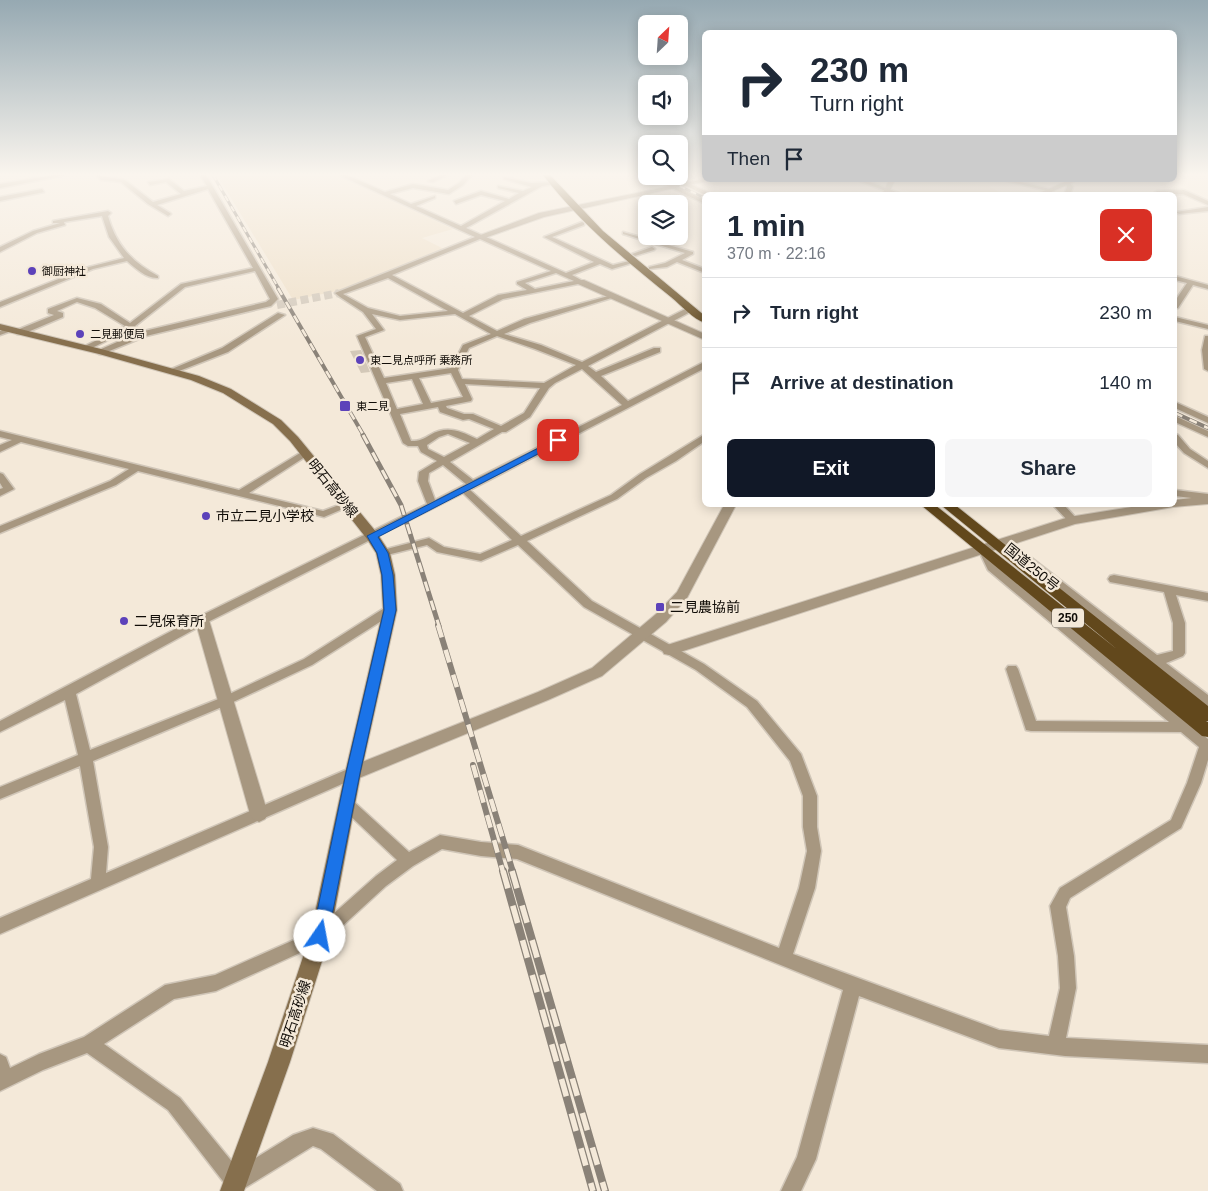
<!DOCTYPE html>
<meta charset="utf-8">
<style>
body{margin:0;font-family:Arial,"Noto Sans JP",sans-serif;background:#f6f6f7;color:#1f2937;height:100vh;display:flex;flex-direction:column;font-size:19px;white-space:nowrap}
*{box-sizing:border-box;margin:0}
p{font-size:16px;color:#747a83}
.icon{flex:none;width:28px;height:28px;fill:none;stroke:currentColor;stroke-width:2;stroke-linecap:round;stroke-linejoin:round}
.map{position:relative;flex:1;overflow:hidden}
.details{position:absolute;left:702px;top:192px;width:475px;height:315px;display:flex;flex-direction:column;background:#fff;border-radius:8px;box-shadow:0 2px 12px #0003}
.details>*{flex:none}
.top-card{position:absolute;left:702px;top:30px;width:475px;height:152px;border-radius:8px;box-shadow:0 2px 12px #0003;background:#fff;color:#1f2937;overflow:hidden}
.needle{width:32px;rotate:25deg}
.buttons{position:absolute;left:638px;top:15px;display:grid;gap:10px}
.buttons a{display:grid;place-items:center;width:50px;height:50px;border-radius:8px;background:#fff;box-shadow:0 2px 12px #0003;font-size:25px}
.pin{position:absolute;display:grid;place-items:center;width:42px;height:42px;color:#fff;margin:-21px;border-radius:10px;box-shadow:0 2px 8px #0006}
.me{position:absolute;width:55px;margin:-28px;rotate:12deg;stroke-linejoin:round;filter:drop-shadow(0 0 4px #0008)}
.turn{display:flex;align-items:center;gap:18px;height:105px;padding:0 25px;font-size:22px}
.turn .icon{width:65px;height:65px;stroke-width:2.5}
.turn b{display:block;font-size:35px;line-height:42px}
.then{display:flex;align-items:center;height:48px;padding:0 25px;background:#0003;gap:10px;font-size:19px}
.round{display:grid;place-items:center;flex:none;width:52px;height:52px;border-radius:8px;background:#f6f6f7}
.headline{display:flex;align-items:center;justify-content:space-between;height:85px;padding:0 25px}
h1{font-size:30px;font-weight:600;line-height:38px}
.button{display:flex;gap:10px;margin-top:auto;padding:10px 25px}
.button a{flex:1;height:58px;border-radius:8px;background:#111827;color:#fff;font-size:20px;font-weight:600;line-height:58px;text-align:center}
.button a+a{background:#f6f6f7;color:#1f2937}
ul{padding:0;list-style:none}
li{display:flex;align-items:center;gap:15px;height:70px;padding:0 25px;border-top:1px solid #e0e1e3}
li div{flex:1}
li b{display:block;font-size:19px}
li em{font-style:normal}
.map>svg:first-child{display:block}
.built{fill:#efe0c9}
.building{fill:#d3c8b8}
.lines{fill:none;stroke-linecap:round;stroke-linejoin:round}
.minor-tunnel{stroke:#d2c8ba;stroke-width:8;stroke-dasharray:8 4;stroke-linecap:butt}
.minor-casing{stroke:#d0c6b8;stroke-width:3}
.tertiary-casing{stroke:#d0c6b8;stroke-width:2}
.secondary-casing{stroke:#d0c6b8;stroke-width:2}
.trunk-casing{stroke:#d0c6b8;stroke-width:2}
.minor{fill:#a79780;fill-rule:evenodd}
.tertiary{fill:#a79780;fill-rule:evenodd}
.secondary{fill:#866f4d;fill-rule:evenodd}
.trunk{fill:#62481c;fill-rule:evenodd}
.rail-far4-casing{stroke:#8a8278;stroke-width:3}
.rail-far3-casing{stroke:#8a8278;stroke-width:4}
.rail-far2-casing{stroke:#8a8278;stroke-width:5}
.rail-far1-casing{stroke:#8a8278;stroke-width:6}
.rail-casing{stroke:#8a8278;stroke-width:8}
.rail-far4{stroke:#f4e9d9;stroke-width:2;stroke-dasharray:6;stroke-linecap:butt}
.rail-far3{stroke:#f4e9d9;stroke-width:2.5;stroke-dasharray:8;stroke-linecap:butt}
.rail-far2{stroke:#f4e9d9;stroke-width:3;stroke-dasharray:10;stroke-linecap:butt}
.rail-far1{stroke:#f4e9d9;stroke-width:4.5;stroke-dasharray:13;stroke-linecap:butt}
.rail{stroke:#f4e9d9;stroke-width:5.5;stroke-dasharray:18;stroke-linecap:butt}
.route{fill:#1a73e8;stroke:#114b97}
.poi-dot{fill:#5c42ba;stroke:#f4e9d9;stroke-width:2}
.labels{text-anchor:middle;stroke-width:5;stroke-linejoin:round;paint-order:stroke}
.far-poi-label{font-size:11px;fill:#110d08;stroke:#f4e9d9;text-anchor:start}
.shield{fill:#f4e9d9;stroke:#554f47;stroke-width:1}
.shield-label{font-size:12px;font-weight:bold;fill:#110d08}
.street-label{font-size:14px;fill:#110d08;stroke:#f4e9d9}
.poi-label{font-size:14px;fill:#110d08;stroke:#f4e9d9;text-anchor:start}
</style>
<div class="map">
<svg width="1208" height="1191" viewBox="0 0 1208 1191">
<rect width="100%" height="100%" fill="#f4e9d9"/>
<g class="built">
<path d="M217,175H338L453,229L422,238L444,249L347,289L293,300Z"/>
<path d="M921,180L988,185L1000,193L1011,192L1030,195H928L893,188L895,182Z"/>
</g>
<path class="building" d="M361,350L370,372L361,373L350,351Z"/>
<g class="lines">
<path class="minor-tunnel" d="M277,305L339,293"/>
<g class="minor-casing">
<g id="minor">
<path d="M53,175H66L0,188V184Z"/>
<path d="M96,175L125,180L153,202L181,194L166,182L150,185L148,182L169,179L184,191L207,186L200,175H206L278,299L271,306L146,336L102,354H99V350L140,332L266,302L270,299L255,271L185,287L135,326L139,329L138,331L130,329L88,350L81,348L125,326L95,308L77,302L57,311L63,313V317L23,334H17V330L54,315L48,313V309L77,298L101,304L130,323L181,284L253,268L208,189L157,205L170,213L171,214L168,216L148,204L121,182L101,180Z"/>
<path d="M339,175H347L385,192L413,184L448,190L459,183L466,175H472L463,185L449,194L413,188L390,194L411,204L435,196V198L416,206L461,226L505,201L481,195L456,204L454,201L481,191L509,199L519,193L498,188V186L523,191L532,187L504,179V177L531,183L554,182V184L542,186L466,228L566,273L594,262L544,237L582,222L584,223V225L552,237L613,265L633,260L636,262L612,269L600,264L572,275L583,281V283L503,299L469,316L497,331L524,319L612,295L618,296L530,323L504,334L541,345L582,362L689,307L696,309L588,366L596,372L654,348H660V352L601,376L628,401L702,363H705V368L470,490L521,536L611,495L640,474L705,434V441L676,461L646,478L617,499L527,541L592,601L704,664L757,701L801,754L817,796V827L821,851L815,888L793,954L999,1030L1049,1036L1060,988L1058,956L1050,906L1060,888L1171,820L1187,783L1199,747L1181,732L1031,731L1026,730L1006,669L1008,666H1016L1018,669L1036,721L1169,722L988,570L978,549L979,547H987L996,565L1208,739V760L1201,783L1181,828L1070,898L1066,907L1074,956L1076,988L1066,1038L1208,1045V1063L1065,1056L999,1048L859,996L816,1159L801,1191H781L797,1157L843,990L517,859L481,856L442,849L413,866L386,886L326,941L216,991L174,999L104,1044L180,1098L238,1169L293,1135L313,1128L333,1134L400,1184L403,1191H377L321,1149L313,1146L243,1189L238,1191L229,1189L168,1110L87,1053L43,1070L0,1091V1054L6,1057L10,1068L39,1054L84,1037L165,985L215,975L314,931L376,876L397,860L342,808L340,804L342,800L347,798L352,800L409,852L440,835L481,842L518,845L779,948L799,888L807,851L803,827V796L790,761L747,707L696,670L584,607L518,545L481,561L437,552L427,545L383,556L379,555L378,553L379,551L429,538L444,547L480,554L512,540L463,493L206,623L76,694L90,750L221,698L304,659L386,607H394L396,610L394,613L312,665L229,704L93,761L108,847L106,873L348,769L353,767L358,769L360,773L358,777L0,934V918L91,879L94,847L80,766L0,799V787L78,755L65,700L0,732V721L198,617L427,504L418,481L419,472L437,461L421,452L418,446H408L403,443L357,336L376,329L363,312L340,297L335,293L475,237ZM480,239L551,271L517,282V284L527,290L498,295L463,313L392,275ZM556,273L574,281L535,289L525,283ZM388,278L448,311L400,316L368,308L343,294ZM372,314L400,320L455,314L491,334L463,345L451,368L384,378L365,337L384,330ZM497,336L535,349L576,365L544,383L462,379L458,370L469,348ZM582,369L622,405L473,480L450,462L502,432H506L530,417L549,388L555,383ZM451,373L463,397L431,403L419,378ZM412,379L423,404L397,409L386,383ZM465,384L540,388L524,413L501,426L473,414H464L447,408L446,406L471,401L472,399ZM438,407L440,412L463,420L469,419L494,429L477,439C460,431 447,425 430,435C423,439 420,441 411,441L400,414ZM448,434L470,443L444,457L428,449L427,445L439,437ZM443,465L466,484L435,500L428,481L429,473Z"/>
<path d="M440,175H448L433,182L428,181Z"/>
<path d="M647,176H655L705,200V204Z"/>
<path d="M666,176H674L713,195H705Z"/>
<path d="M857,180H865L904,195H896Z"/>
<path d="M1003,180H1013L1054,190L1051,192Z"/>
<path d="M1065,182H1069L1073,187L1070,195H1064L1067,187Z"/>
<path d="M42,189L44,192L0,201V197Z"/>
<path d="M1184,190L1208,201V205L1183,194L1157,195L1154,193L1157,191Z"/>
<path d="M1208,207V211L1179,214L1176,212Z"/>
<path d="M108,211L111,213L108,216C116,245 132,262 158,276V278C147,279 135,268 127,261L93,269L0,307V302L89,267L124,258L109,237L102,216L64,222L65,225L37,233L0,252V247L33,231L60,223H53V221Z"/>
<path d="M623,232L693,252V254L682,260L705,269V273L677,262L667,267L649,269V267L665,263L685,253L623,234Z"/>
<path d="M652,247L655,249L654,250L635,256L632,254Z"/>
<path d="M1175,276L1208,285V289L1193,285L1178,308H1175V301L1187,283L1175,280Z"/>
<path d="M278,313L285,315L228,352L174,373L167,371L222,348Z"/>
<path d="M1175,317L1208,325V329L1175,321Z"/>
<path d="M7,328L14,330L0,335V331Z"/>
<path d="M1205,336H1208V371L1204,369L1202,350Z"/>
<path d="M1175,402L1208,417V423L1175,408Z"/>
<path d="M1175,416L1208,431V437L1175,422Z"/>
<path d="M0,431L239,490L305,450L308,451V455L249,493L323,511L347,502L352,505L324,517L138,471L116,485L0,533V526L110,481L129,469L21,442L0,452V445L12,440L0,437Z"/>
<path d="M1175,434L1178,435L1190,449L1208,461V468L1184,453L1175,443Z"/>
<path d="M0,473L3,474L14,489L0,496V489L3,488L0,483Z"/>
<path d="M1175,490L1208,494V500L1175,496Z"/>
<path d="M1053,505H1064L1078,520L1073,523L1069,522Z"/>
<path d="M1005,546L1029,556L1157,655L1173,651V623L1164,592L1110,582L1108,579L1110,576L1114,575L1208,593V601L1176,595L1185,623V653L1183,656L1166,663L1208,695V707L1203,705L1021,560L1001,551L1000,549Z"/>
</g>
</g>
<g class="tertiary-casing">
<g id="tertiary">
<path d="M705,179L711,180L544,217L482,239L475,237L539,213Z"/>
<path d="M889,180H895L888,195H882Z"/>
<path d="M1069,180H1078L1044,195H1035Z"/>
<path d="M578,280H584L705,334V340L578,284Z"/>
<path d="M1208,496V504L1173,507L1075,524L674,654L669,655L664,654L662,650L664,646L1069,517L1144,505H1175V500Z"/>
<path d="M724,505H736L687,598L666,622L602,676L548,700L359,778L353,780L347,778L345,773L347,768L538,692L592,668L656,614L677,592Z"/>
<path d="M202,615L207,616L209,620L268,814L265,819L259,822L253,819L250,814L195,620L197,616Z"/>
</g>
</g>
<g class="secondary-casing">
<path id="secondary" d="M0,324L105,350L199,376L231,389L281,420L298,437L377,533L390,553L395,575L397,610L361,773L330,936L290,1062L244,1191H220L268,1062L310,936L345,773L383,610L381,575L376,553L367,539L290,441L273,424L223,393L191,380L99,354L0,330Z"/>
</g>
<g class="trunk-casing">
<g id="trunk">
<path d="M543,175H550L603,231L705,316V323C693,319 681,305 671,297C625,260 579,222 543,175Z"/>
<path d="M921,505H935L1118,650L941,505H955L1208,706V721H1206L1208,722V737L1202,736Z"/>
</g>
</g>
<use href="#minor" class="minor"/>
<use href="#tertiary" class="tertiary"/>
<use href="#secondary" class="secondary"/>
<use href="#trunk" class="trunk"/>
<g class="rail-far4-casing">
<g id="rail-far4">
<path d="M213,175L279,289"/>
<path d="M658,176L705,198"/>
</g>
</g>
<g class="rail-far3-casing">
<g id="rail-far3">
<path d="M278,288L364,436"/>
<path d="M1175,413L1208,428"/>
</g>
</g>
<g class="rail-far2-casing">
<path id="rail-far2" d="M363,435L401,505L439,626"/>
</g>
<g class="rail-far1-casing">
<g id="rail-far1">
<path d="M438,625L513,872"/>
<path d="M473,765L503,872"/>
</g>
</g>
<g class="rail-casing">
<g id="rail">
<path d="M503,871L593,1191"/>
<path d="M512,871L605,1191"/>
</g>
</g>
<use href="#rail-far4" class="rail-far4"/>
<use href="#rail-far3" class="rail-far3"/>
<use href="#rail-far2" class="rail-far2"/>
<use href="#rail-far1" class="rail-far1"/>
<use href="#rail" class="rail"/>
</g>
<linearGradient id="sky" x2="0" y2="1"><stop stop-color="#96a9b2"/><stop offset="0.51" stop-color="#faf5ee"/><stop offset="1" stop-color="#faf5ee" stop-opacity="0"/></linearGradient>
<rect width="1208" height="342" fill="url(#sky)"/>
<path class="route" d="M558,438L563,440L561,442L378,537L388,553L393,575L396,610L360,773L328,936L325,941L320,943L314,941L312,936L346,773L384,610L382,575L377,553L367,536Z"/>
<g class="poi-dot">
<circle cx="32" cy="271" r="5"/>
<circle cx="80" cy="334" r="5"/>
<circle cx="360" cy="360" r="5"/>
<rect x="339" y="400" width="12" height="12" rx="2.5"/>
<circle cx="206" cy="516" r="5"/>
<rect x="655" y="602" width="10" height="10" rx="2.5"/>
<circle cx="124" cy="621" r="5"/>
</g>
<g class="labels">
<g class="far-poi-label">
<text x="42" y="275">御厨神社</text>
<text x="90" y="338">二見郵便局</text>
<text x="370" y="364">東二見点呼所 乗務所</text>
<text x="356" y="410">東二見</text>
</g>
<rect class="shield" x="1052" y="608.5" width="32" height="19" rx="4"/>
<g class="shield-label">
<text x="1068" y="622">250</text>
</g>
<g class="street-label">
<text transform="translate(333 488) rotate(51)" y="5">明石高砂線</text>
<text transform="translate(1032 567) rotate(39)" y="5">国道250号</text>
<text transform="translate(295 1014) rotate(-72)" y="5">明石高砂線</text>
</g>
<g class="poi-label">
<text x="216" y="521">市立二見小学校</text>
<text x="670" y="612">二見農協前</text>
<text x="134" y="626">二見保育所</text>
</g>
</g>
</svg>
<div class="buttons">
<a><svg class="needle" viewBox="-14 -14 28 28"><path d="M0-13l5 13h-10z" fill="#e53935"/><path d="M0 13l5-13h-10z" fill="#747a83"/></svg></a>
<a><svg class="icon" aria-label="sound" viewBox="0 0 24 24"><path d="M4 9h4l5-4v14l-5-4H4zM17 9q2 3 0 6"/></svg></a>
<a><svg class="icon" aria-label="search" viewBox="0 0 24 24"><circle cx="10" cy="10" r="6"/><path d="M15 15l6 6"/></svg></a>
<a><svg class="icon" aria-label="layers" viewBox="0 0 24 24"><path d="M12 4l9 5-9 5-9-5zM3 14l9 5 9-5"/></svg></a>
</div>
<div class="pin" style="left:558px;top:440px;background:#d93025"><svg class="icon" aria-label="arrive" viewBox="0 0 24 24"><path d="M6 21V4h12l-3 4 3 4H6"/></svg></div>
<svg class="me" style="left:320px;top:936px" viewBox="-20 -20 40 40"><circle r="19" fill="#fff"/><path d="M0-13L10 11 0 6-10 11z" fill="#1a73e8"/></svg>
<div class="top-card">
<div class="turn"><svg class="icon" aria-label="right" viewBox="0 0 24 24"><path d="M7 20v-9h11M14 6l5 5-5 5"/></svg><div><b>230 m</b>Turn right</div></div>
<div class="then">Then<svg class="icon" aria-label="arrive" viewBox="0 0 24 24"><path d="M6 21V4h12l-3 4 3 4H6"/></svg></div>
</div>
<section class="details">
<div class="headline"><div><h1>1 min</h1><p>370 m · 22:16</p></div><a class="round" style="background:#d93025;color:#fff"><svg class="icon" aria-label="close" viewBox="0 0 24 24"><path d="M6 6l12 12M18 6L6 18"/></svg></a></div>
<ul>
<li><svg class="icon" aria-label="right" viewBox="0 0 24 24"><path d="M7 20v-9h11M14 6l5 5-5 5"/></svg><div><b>Turn right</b></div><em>230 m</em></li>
<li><svg class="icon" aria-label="arrive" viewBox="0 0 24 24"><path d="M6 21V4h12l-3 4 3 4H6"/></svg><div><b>Arrive at destination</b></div><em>140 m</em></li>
</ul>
<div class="button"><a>Exit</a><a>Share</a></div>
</section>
</div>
